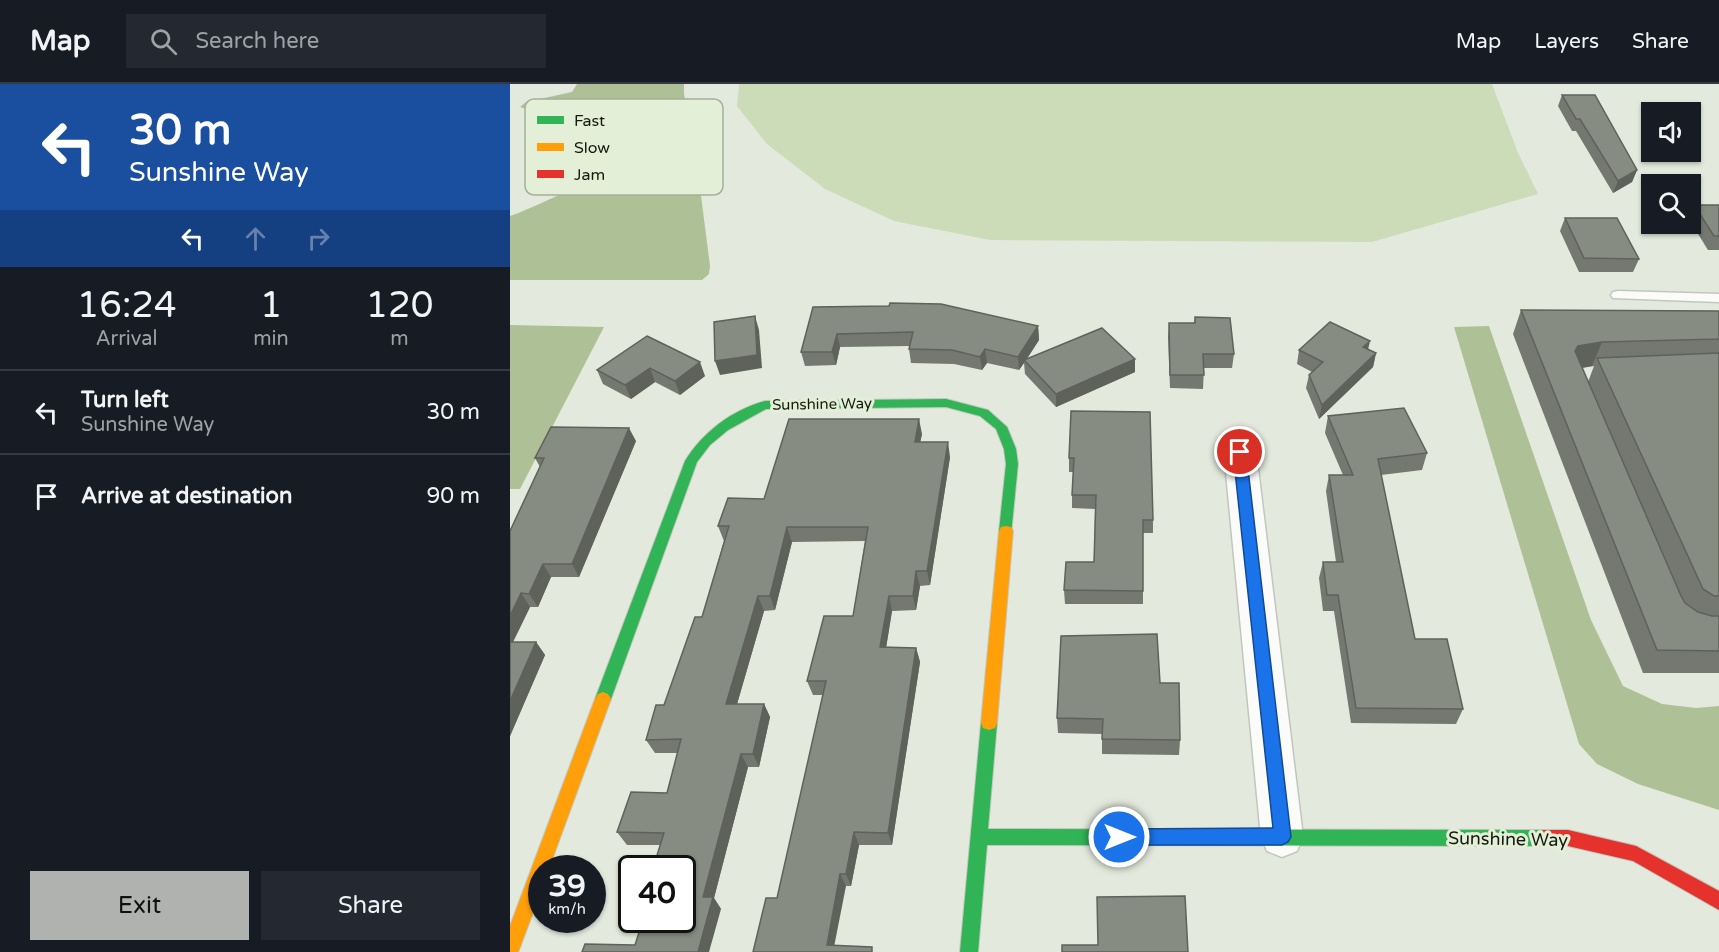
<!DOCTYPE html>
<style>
body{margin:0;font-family:"Varela Round",sans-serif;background:#242831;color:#f1f3f6;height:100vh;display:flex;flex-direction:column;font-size:22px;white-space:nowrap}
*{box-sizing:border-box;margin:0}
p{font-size:20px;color:#9ea1a6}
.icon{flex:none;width:33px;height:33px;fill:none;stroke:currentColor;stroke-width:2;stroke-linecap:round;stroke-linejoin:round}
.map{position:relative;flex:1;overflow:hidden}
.details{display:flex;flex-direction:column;background:#171b24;width:510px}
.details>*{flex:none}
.top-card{background:#1a4fa0;color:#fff;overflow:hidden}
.fabs{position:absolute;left:1131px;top:18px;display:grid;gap:12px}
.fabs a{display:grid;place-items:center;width:60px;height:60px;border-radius:0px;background:#171b24;box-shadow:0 2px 4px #0004;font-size:30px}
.speed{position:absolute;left:18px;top:771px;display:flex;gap:12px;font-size:30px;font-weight:700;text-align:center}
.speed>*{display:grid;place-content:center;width:78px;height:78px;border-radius:50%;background:#171b24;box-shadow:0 2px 4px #0004;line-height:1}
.speed small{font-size:15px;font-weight:400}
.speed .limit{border:3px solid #111;border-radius:9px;background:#fff;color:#111}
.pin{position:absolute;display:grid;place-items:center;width:51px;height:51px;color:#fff;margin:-26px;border:3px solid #fff;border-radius:50%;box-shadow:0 2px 6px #0007}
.me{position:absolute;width:66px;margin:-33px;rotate:90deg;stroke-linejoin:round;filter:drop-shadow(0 0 4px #0008)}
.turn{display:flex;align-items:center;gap:21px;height:126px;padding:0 30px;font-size:27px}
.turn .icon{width:78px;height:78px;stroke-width:2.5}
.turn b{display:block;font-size:42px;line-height:51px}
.lanes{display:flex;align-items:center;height:57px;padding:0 30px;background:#0003;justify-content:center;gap:30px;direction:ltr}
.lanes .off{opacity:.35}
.eta{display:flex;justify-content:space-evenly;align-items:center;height:102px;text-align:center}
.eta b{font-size:36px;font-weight:600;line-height:42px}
.cta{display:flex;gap:12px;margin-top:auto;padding:12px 30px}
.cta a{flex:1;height:69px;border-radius:0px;background:#afb2af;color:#111;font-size:24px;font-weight:600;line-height:69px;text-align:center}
.cta a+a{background:#242831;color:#f1f3f6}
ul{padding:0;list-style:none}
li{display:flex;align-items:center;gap:18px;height:84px;padding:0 30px;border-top:2px solid #363941}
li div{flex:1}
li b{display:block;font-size:22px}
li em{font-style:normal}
header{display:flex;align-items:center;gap:36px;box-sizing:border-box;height:84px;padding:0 30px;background:#171b24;border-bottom:2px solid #363941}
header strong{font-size:28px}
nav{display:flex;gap:33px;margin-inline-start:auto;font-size:21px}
.search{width:420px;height:54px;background:#242831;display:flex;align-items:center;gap:15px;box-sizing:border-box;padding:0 21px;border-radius:0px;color:#9ea1a6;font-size:22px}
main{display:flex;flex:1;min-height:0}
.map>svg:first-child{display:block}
.green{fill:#ccdcb9}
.water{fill:#aec196}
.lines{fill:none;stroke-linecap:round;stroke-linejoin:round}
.lane-casing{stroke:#c2c7bd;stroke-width:3}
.street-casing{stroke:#c2c7bd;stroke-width:3}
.fast-casing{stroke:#c2c7bd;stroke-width:2}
.slow-casing{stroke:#c2c7bd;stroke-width:2}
.jam-casing{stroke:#c2c7bd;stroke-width:2}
.lane{fill:#fbfcfa;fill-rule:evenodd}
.street{fill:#fbfcfa;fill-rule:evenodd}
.fast{fill:#30b455;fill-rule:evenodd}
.slow{fill:#ff9f0a;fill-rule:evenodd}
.jam{fill:#e5322d;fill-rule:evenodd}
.wall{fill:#747870;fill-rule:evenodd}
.shaded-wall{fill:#5e625b}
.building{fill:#878c82;stroke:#5e625b;stroke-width:1.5}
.route{fill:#1a73e8;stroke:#114b97;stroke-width:1.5}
.labels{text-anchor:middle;stroke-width:6;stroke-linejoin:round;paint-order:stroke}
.street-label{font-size:15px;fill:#161a11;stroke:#e3efd6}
.near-street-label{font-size:18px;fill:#161a11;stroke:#e3efd6}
.key{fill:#e3efd6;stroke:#a6af9b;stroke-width:1.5}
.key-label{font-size:16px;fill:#161a11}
</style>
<header>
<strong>Map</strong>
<div class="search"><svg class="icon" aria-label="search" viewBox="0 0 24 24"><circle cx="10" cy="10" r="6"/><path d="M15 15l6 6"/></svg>Search here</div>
<nav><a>Map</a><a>Layers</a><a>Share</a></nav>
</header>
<main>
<section class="details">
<div class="top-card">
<div class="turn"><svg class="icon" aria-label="left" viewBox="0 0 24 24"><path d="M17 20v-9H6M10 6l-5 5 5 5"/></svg><div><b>30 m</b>Sunshine Way</div></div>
<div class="lanes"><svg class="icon" aria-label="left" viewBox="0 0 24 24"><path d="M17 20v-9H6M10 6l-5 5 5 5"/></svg><svg class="icon off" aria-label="ahead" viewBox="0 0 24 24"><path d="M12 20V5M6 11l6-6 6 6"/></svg><svg class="icon off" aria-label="right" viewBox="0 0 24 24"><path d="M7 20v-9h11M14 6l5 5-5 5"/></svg></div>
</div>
<div class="eta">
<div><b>16:24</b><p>Arrival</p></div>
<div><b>1</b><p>min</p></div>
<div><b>120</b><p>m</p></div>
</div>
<ul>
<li><svg class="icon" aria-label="left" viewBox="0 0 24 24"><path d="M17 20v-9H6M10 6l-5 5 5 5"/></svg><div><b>Turn left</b><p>Sunshine Way</p></div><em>30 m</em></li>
<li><svg class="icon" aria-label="arrive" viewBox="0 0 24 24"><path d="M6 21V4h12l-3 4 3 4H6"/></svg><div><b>Arrive at destination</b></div><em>90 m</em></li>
</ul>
<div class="cta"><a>Exit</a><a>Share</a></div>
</section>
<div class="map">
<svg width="1209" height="868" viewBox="0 0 1209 868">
<rect width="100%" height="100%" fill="#e3e9dc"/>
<path class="green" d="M229,0H982L1008,69L1028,110L862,158L480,156L384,137L315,105L257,60L227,22Z"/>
<g class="water">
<path d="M67,0H174V10L183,49L200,182L199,190L192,196H0V132C21,125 40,114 61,106C102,91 123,91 130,41C90,34 49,36 10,23L16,18L62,8Z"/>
<path d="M0,241L94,243L10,405H0Z"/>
<path d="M979,242L1081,536L1113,602L1152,620L1186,624L1209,622V726L1128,700L1087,680L1069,660L944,243Z"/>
</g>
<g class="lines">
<g class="lane-casing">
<path id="lane" d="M1108,207L1209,210V218L1103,214L1101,211L1103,208Z"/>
</g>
<g class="street-casing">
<path id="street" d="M730,357L741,360L746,368L793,753L787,767L772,773L757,767L751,753L714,368L719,360Z"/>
</g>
<g class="fast-casing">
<g id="fast">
<path d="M436,315L478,326L497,343L506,365L508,380L501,451H491L489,447L496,380L494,365L486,345L470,332L436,323L256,325L218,346L200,361L187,378L101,615L98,620L93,622L88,620L85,615L175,377C193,348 222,326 255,317Z"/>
<path d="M479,632L485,634L487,639L478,745L1034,746L1040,748L1043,754L1040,760L1034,762L477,761L468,868H450L471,639L473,634Z"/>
</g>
</g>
<g class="slow-casing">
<g id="slow">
<path d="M496,442L501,443L503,447L487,639L485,644L479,646L473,644L471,639L489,447L491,443Z"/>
<path d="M93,608L98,610L101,615L39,784H32V805L9,866L8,868H0V842L85,615L88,610Z"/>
</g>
</g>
<g class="jam-casing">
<path id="jam" d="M1034,746H1058L1126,762L1209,807V826L1123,777L1058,762H1034L1028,760L1025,754L1028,748Z"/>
</g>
<use href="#lane" class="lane"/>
<use href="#street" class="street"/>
<use href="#fast" class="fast"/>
<use href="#slow" class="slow"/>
<use href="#jam" class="jam"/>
</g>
<g class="wall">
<path d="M1052,11L1127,86L1122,98L1103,109L1066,47H1062L1048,22Z"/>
<path d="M1184,121H1209V166H1198L1180,137V129Z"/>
<path d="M1055,134L1129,175L1123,188H1069L1050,147Z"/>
<path d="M303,223L528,242L529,256L517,275H625V288L546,323L515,290L514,279L509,286L477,279L472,286L444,280L401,279L399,265V262L330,263L326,281L295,282L291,268Z"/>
<path d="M1011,226L1209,227V589H1133L1003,250ZM1084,282L1078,298L1072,284ZM1118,392L1172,515L1171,512Z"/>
<path d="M685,233L724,270L722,284H694L693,305L660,304L658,253L659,239H684Z"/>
<path d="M137,252L195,292L170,311L145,298L121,315L93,300L87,286Z"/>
<path d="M858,265L866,269L863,283L809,335L796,304L799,291L802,288L787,280L789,266Z"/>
<path d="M561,327L643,436V449H633V520H555L554,506L584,478L585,425L562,424V411L563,388H559V374Z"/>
<path d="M818,332L917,369L912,386L871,391L905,555L953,625L946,640L841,639L824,527H813L809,494L813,478H826L816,407L819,391H833L815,349Z"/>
<path d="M412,350L410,358L440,373L420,501L410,502L406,526L382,527L376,563L406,564L410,578L382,761H349L341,802H336L243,868L267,814L313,611H303L297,597L343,532L355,457L282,458L265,526L254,527L227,620H254L260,633L249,683H238L204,814L211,825L125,861L172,836L150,761H117L107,748L157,709L168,669H145L136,656L154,621L192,533L214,457L208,442L254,415Z"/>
<path d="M126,357L69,493H41L28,523H20L3,558H26L35,571L0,652V447L30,383L25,374Z"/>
<path d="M650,599L670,656L669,671L592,670V650L548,649L547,634Z"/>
</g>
<g class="shaded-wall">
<path d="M1127,86L1122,98L1103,109L1108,97Z"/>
<path d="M245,232L249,246L252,284L210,291L205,277Z"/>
<path d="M528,242L529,256L515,277L514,276V279L509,286L508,273Z"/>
<path d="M327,250L330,263L326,281L322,268Z"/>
<path d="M860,257L857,270L853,263Z"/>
<path d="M1092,258L1082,282L1059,286L1065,267L1068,262Z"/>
<path d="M475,265L477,279L472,286L470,273Z"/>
<path d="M866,269L863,283L809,335L812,321Z"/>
<path d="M625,275V288L546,323V310Z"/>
<path d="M190,278L195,292L170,311L165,297Z"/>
<path d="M140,284L145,298L121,315L115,301Z"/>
<path d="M409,335L412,350L407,373L405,358Z"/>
<path d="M119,344L126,357L69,493L62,480Z"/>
<path d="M438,358L440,373L420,501L417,487Z"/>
<path d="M277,443L282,458L265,526L260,512Z"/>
<path d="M33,480L41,493L28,523L19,510Z"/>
<path d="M406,487L410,502L406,526L403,512Z"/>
<path d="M11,509L20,523L0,564V532Z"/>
<path d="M248,512L254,527L223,634L216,620Z"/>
<path d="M379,512L382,527L374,577L370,563Z"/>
<path d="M26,558L35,571L0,652V617Z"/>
<path d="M406,564L410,578L382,761L378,749Z"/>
<path d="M254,620L260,633L249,683L243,670Z"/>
<path d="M231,670L238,683L204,814L211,825L199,868H188L193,813Z"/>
<path d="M344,748L349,761L341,802L336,790Z"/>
<path d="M330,790L336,802L323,868L317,861Z"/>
</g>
<g class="building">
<path d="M1052,11H1085L1127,86L1108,97L1070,35H1066Z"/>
<path d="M1184,121H1209V152H1204Z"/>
<path d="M1055,134H1107L1129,175L1074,174Z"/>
<path d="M380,219L431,220L528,242L508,273L475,265L470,273L442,266L399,265L403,248L327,250L322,268H291L303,223L379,222Z"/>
<path d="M1011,226L1209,227V255L1092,258L1068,262L1065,267L1171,512L1175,519L1188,528L1202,532H1209V567L1147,566Z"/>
<path d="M245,232L247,271L205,277L204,238Z"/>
<path d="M685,233L720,234L724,270H693L694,291H660L659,239H685Z"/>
<path d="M820,238L860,257L853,263L866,269L812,321L799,291L813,278L789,266Z"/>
<path d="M592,244L625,275L546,310L514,276Z"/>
<path d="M137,252L190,278L165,297L140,284L115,301L87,286Z"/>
<path d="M1209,269V512H1204L1193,505L1087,274Z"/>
<path d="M894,324L917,369L868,375L905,555H937L953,625L846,624L828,511H817L813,478H833L819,391H843L818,332Z"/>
<path d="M561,327L640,328L643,436H633V507L554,506L556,478H584L586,411H562L564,374H559Z"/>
<path d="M279,335H409L405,358H438L417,487H406L403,512H379L370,563L406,564L378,749L344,748L336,790H330L317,861L362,863V868H243L256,814H267L316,597H297L314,532H343L358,443H277L260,512H248L216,620H254L243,670H231L193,813H203L188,868H72L75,860L125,861L133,836H172V784H143L154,749L107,748L121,708L157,709L171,655L136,656L146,621H154L185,533H192L219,442H208L218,414L254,415Z"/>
<path d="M41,343L119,344L62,480H33L19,510L11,509L0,532V447L34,374H25Z"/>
<path d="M647,550L650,599H669L670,656L592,655L593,635L547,634L551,552Z"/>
<path d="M0,558H26L0,617Z"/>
<path d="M675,812L678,868H552V861H588L587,813Z"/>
</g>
<path class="route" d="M730,364L736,368L781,753L778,758L772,761H609L603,759L601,753L603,747L609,745L763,744L723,368Z"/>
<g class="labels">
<g class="street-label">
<text transform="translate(312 320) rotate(-1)" y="5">Sunshine Way</text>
</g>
<g class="near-street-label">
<text transform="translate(998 755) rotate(1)" y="6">Sunshine Way</text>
</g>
</g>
<rect x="15" y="15" width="198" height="96" rx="9" class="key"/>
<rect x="27" y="32" width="27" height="8" fill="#30b455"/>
<rect x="27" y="59" width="27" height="8" fill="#ff9f0a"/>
<rect x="27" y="86" width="27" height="8" fill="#e5322d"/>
<g class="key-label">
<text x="64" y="42">Fast</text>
<text x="64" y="69">Slow</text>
<text x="64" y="96">Jam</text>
</g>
</svg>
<div class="fabs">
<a><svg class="icon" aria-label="sound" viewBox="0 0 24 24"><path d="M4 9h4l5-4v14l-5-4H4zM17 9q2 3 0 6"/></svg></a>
<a><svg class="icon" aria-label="search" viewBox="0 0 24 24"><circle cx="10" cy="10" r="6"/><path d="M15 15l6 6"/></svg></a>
</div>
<div class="speed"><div>39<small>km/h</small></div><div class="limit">40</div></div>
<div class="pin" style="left:730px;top:368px;background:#d93025"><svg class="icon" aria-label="arrive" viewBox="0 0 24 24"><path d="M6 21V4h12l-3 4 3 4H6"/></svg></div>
<svg class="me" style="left:609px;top:753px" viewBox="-20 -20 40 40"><circle r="17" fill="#1a73e8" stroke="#fff" stroke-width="3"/><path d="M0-11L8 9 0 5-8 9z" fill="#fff"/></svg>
</div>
</main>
